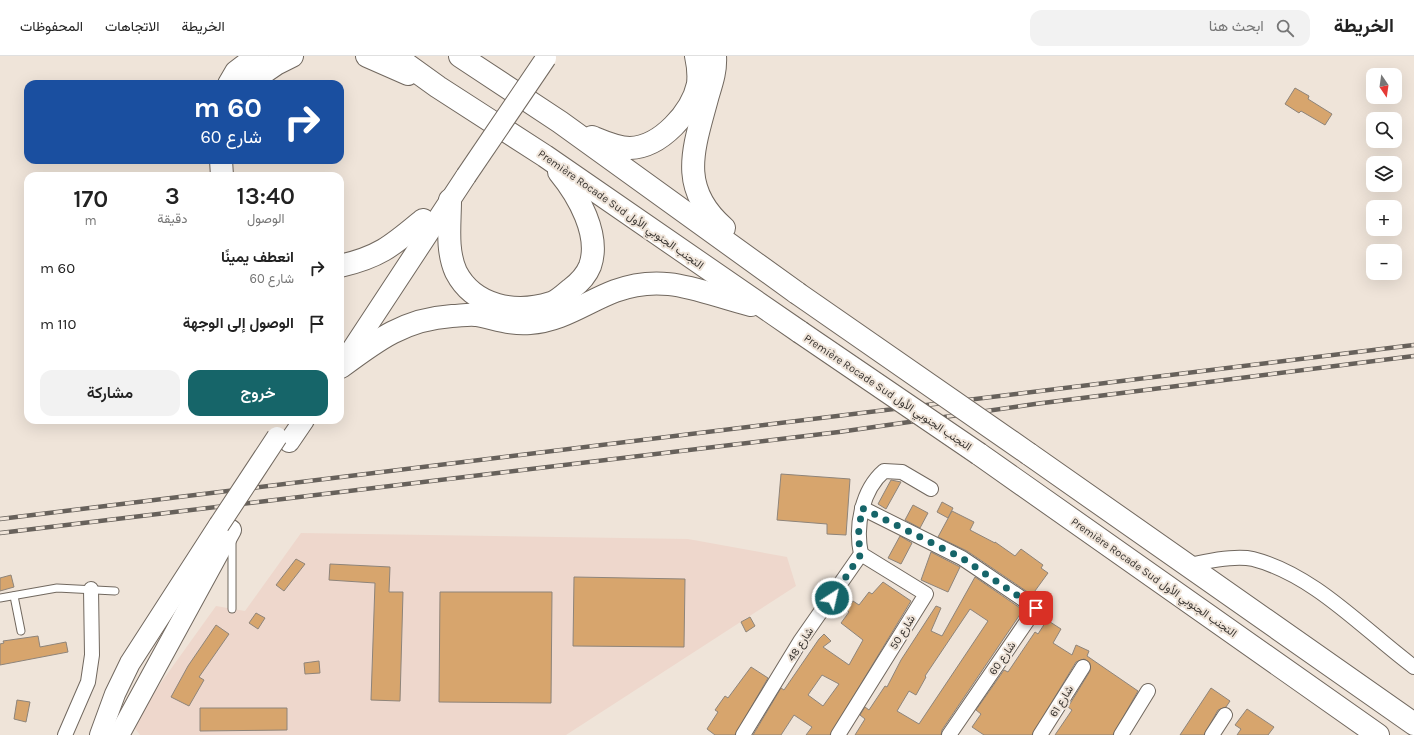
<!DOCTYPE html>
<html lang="ar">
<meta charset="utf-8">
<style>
body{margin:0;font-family:Karla,Vazirmatn,sans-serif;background:#f2f2f2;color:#222;direction:rtl;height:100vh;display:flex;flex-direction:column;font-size:15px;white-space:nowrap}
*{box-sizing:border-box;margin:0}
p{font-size:13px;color:#767676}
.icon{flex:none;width:22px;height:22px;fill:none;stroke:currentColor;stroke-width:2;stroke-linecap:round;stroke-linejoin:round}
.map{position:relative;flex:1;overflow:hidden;direction:ltr}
.details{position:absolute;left:24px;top:116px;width:320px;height:252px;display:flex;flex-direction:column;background:#fff;border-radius:12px;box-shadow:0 4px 16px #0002;direction:rtl}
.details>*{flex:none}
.banner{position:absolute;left:24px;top:24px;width:320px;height:84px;border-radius:12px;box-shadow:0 4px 16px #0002;direction:rtl;background:#1a4fa0;color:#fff;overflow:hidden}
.needle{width:26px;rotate:167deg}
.controls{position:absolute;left:1366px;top:12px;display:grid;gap:8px}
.controls a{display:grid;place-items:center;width:36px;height:36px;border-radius:8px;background:#fff;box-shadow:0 4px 16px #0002;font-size:20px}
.pin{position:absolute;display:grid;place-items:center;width:34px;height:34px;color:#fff;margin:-17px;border-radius:8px;box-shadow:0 2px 6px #0006}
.me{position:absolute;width:44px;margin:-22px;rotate:35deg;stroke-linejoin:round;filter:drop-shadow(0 0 3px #0008)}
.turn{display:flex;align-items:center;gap:14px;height:84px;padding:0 16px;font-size:18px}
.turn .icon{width:52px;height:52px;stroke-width:2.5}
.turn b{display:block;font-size:28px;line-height:34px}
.eta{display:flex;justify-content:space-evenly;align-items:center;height:68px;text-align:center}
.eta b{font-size:24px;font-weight:600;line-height:28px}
.button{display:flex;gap:8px;margin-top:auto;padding:8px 16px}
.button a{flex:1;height:46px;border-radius:12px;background:#166569;color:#fff;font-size:16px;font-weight:600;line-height:46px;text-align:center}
.button a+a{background:#f2f2f2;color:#222}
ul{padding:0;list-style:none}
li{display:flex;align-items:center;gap:12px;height:56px;padding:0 16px}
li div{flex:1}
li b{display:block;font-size:15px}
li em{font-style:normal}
header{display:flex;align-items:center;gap:24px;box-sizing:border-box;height:56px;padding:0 20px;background:#fff;border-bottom:1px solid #e0e0e0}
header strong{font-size:19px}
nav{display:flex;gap:22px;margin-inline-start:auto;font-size:14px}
.search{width:280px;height:36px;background:#f2f2f2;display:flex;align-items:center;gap:10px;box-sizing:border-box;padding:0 14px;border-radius:12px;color:#767676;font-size:15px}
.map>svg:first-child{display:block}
.industrial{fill:#eed7cc}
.building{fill:#d7a56d;stroke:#8e847a;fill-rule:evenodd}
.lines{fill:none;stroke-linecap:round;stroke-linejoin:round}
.service-casing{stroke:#71685f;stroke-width:9}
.minor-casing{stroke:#71685f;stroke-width:16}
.secondary-casing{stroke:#71685f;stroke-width:22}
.motorway-casing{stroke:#71685f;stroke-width:24}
.service{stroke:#fff;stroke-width:7}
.minor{stroke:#fff;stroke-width:14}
.secondary{stroke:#fff;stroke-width:20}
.motorway{stroke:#fff;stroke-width:22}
.rail-casing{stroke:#67615b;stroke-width:4.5}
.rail{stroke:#efe4d9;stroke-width:3;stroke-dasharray:9;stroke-linecap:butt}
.secondary-bridge-casing{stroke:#71685f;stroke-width:22;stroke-linecap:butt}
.motorway-bridge-casing{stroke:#71685f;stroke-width:24;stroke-linecap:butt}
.secondary-bridge{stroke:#fff;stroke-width:20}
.motorway-bridge{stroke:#fff;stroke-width:22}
.route{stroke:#166569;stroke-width:7;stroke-dasharray:0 12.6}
.labels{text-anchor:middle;stroke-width:4;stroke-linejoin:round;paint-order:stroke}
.street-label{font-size:11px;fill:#36322e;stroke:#efe4d9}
</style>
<header>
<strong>الخريطة</strong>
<div class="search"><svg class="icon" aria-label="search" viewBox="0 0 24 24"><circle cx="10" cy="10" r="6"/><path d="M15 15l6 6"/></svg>ابحث هنا</div>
<nav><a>الخريطة</a><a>الاتجاهات</a><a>المحفوظات</a></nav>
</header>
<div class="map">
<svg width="1414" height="679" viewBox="0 0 1414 679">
<rect width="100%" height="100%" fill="#efe4d9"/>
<path class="industrial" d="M301,477L688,483L787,501L796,530L566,679H140L133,670L145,649L216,550L245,555Z"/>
<g class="building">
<path d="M1295,32L1309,40L1308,43L1332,58L1325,69L1301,55L1299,57L1285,48Z"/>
<path d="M781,418L850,423L846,479L827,478V468L777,464Z"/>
<path d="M891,424L901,426L886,453L878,448Z"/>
<path d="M942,446L953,452L948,462L937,456Z"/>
<path d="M913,449L928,457L920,472L905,464Z"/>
<path d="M952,455L974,466L970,474L995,487V486L1015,500L1021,493L1043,509L1041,512L1048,517L1032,539L967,495L938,481Z"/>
<path d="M900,480L912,487L901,508L888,502Z"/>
<path d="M931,496L960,511L948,536L921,524Z"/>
<path d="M296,503L305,508L284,535L276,529Z"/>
<path d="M330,508L390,511L389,536H403L400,645L371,644L375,527L329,524Z"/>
<path d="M11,519L14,531L0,535V522Z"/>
<path d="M574,521L685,523L684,591L573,590Z"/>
<path d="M975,521L1023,554L942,674L941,679H855L865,663L860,659L865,651L869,654L885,630L887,631L901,604L936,550L941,552L931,575L942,580ZM970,553L988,565L919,668L897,655L909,635L916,639L926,621L925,620Z"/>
<path d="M883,526L911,545L830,679H806L812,671L794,659L781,679H753L781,632L784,634L819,583L824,578L831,585L823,591L849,609L863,584L841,567L849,556L847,554L853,545L859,549L869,536L872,538ZM822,619L839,628L823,650L808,639Z"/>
<path d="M440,536H552L551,647L439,646Z"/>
<path d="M256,557L265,562L258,573L249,567Z"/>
<path d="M750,561L755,570L746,576L741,566Z"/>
<path d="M1047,564L1061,573L1053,587L1072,599L1076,589L1089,595L1087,600L1138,635L1113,679H1055L1072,654L1068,651L1090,615V607L1084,603L1076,606L1032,679H984L972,671L981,658L976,654L1004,614L1008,616L1035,576L1038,578Z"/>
<path d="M216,569L229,578L199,621L204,624L189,650L171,641L188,610Z"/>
<path d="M38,580L40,591L66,586L68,596L0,609V588L4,587L3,585Z"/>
<path d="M319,605L320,617L305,618L304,607Z"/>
<path d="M751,611L768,622L735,679H715L707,673L718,656L715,654L725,640L728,642Z"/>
<path d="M1211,632L1230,645L1226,651L1218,654L1204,679H1180Z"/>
<path d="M17,644L30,646L26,666L14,663Z"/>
<path d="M200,652H287V674L200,675Z"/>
<path d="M1247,653L1274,671L1268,679H1237L1241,673L1235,669Z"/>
</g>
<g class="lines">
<g class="service-casing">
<g id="service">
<path d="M232,485V553"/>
<path d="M14,540L21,575"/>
<path d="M0,542L57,532L115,535"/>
</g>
</g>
<g class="minor-casing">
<g id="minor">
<path d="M862,452L962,502L1036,552L949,679"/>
<path d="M1190,509C1207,505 1236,499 1253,503C1315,519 1364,574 1414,611"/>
<path d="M65,679L88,626L92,599L91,533"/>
<path d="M743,679L801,584L861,498C855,470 862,434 884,415L902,416L931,433"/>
<path d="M838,679L926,538L861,498"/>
<path d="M1040,679L1083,611"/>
<path d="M1121,679L1148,635"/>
<path d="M1212,679L1225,659"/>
</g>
</g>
<g class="secondary-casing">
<g id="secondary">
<path d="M343,307L466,120"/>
<path d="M289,386L304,364"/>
<path d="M100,679L115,638L130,607L219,469"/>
<path d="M119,679L231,474"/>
</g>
</g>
<g class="motorway-casing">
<g id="motorway">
<path d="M367,0L408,18"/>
<path d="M395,0L438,31L545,100L800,276"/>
<path d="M460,0L560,66L797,237"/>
<path d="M715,0C716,14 712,26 708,39C694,92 677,131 724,172"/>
<path d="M229,28L236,16L257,0"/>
<path d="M247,28L276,8L292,0"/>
<path d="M592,81C604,86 617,92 630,92C661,91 692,56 698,28C699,19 698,9 696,0"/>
<path d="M221,104L222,120"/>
<path d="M450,144C450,168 446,194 456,216C474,251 516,258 551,247C558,245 565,238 571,233C579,227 586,220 590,210C601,179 578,139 559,116"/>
<path d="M340,210C380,201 393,189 423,164"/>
<path d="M341,311C377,284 405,263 452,260C459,260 468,258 476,259C494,262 511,269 530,267C562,265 586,246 615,235C666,216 702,237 751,249"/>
<path d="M979,398L1378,679"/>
<path d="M1029,398L1414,668"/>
</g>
</g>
<use href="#service" class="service"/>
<use href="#minor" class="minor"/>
<use href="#secondary" class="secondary"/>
<use href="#motorway" class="motorway"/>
<g class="rail-casing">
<g id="rail">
<path d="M0,463L1414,289"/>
<path d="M0,477L839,376L1035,348L1414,300"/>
</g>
</g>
<use href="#rail" class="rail"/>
<g class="secondary-bridge-casing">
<g id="secondary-bridge">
<path d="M466,120L546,2"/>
<path d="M219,469L277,381"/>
</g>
</g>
<g class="motorway-bridge-casing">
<g id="motorway-bridge">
<path d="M797,237L1029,398"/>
<path d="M800,276L979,398"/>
</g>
</g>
<use href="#secondary-bridge" class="secondary-bridge"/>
<use href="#motorway-bridge" class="motorway-bridge"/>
</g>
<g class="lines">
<path class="route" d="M832,542L861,498L858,481L862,452L962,502L1036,552"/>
</g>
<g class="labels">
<g class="street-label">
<text transform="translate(621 153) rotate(35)" y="4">Première Rocade Sud التجنب الجنوبي الأول</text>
<text transform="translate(888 336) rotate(34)" y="4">Première Rocade Sud التجنب الجنوبي الأول</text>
<text transform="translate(1154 521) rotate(35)" y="4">Première Rocade Sud التجنب الجنوبي الأول</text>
<text transform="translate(902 576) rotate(-58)" y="4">شارع 50</text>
<text transform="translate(800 588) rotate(-57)" y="4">شارع 48</text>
<text transform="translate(1002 602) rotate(-55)" y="4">شارع 60</text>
<text transform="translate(1061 645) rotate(-58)" y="4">شارع 61</text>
</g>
</g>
</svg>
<div class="controls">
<a><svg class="needle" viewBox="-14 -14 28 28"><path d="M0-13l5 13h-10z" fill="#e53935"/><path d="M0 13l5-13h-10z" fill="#767676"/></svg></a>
<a><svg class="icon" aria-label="search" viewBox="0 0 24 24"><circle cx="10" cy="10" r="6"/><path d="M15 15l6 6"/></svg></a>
<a><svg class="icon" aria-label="layers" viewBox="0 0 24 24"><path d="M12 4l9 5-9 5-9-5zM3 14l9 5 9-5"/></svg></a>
<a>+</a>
<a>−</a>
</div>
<div class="pin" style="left:1036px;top:552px;background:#d93025"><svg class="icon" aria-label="arrive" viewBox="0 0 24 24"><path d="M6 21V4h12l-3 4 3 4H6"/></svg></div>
<svg class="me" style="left:832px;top:542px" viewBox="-20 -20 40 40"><circle r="17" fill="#166569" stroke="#fff" stroke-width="3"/><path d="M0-11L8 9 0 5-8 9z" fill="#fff"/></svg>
<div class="banner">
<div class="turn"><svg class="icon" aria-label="right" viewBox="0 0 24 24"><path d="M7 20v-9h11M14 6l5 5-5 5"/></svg><div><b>60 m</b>شارع 60</div></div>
</div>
<section class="details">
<div class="eta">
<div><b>13:40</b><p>الوصول</p></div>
<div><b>3</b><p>دقيقة</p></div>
<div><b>170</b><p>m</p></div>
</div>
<ul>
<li><svg class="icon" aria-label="right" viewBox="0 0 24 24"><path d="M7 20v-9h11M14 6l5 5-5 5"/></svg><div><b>انعطف يمينًا</b><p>شارع 60</p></div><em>60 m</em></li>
<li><svg class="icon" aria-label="arrive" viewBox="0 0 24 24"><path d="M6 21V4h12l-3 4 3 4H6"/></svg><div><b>الوصول إلى الوجهة</b></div><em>110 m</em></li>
</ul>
<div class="button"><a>خروج</a><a>مشاركة</a></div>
</section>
</div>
